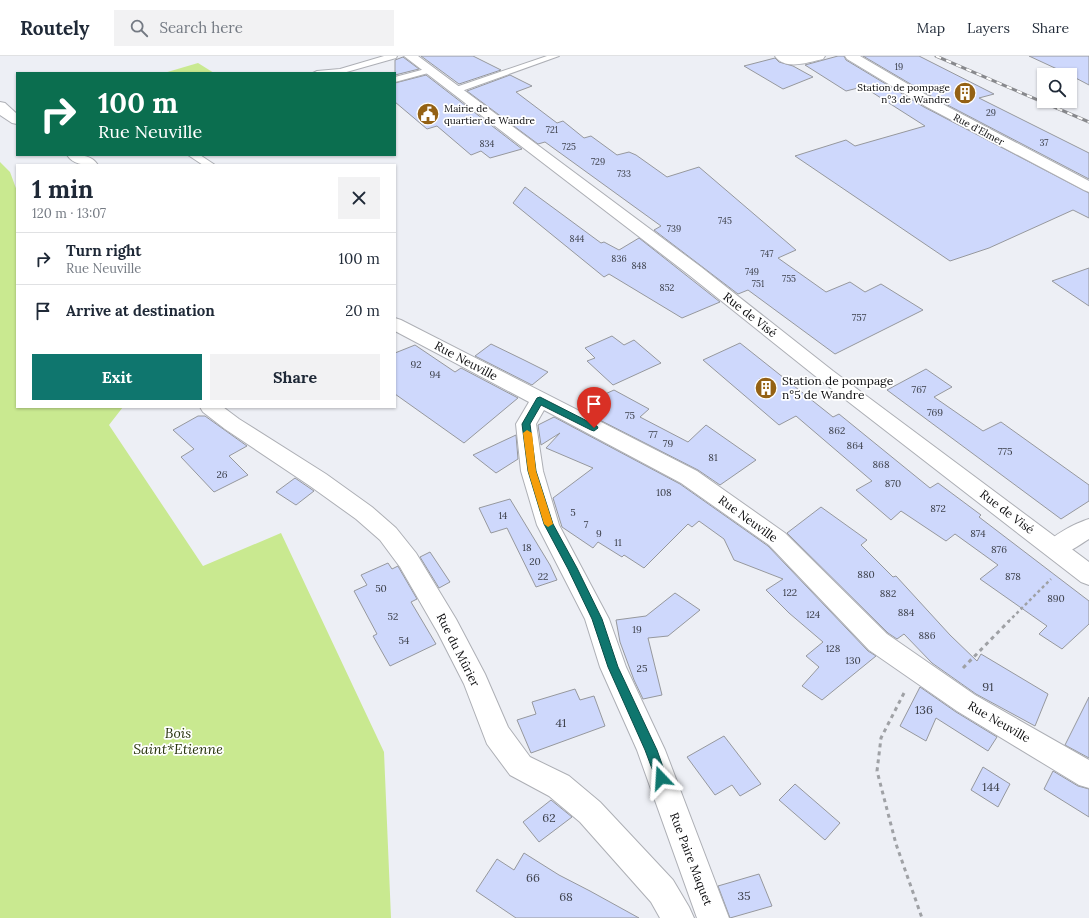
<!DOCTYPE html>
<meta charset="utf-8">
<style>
body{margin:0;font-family:Lora,serif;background:#f2f2f3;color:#1f2937;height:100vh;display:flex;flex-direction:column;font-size:15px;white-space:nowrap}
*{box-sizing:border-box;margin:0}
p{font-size:13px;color:#747a83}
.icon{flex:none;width:22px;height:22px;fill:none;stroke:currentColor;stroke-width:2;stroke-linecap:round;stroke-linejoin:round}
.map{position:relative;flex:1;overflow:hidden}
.drawer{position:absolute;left:16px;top:108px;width:380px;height:244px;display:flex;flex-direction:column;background:#fff;border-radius:0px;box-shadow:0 1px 3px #0004}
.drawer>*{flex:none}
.hud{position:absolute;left:16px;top:16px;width:380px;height:84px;border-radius:0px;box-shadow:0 1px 3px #0004;background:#0b6e4f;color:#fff;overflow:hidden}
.buttons{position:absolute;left:1037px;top:12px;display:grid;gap:8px}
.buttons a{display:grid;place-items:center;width:40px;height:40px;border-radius:0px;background:#fff;box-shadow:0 1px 3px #0004;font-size:20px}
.pin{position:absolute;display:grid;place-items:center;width:34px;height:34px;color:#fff;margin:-41px -17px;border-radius:50% 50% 50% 0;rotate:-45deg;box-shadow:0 0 4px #0007}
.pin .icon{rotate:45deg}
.me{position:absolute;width:44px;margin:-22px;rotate:340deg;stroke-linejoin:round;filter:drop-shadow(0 0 3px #0008)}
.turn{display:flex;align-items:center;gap:14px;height:84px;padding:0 16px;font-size:18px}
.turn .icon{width:52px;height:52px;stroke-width:2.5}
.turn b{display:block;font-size:28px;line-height:34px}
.round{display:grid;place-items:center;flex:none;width:42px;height:42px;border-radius:0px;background:#f2f2f3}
.overview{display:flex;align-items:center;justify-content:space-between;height:68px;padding:0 16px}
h1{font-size:24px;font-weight:700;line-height:30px}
.action{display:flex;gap:8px;margin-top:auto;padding:8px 16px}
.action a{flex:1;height:46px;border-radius:0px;background:#0f766e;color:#fff;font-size:16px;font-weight:700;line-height:46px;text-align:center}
.action a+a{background:#f2f2f3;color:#1f2937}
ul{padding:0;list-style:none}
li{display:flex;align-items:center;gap:12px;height:52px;padding:0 16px;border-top:1px solid #e0e1e3}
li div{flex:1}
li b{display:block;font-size:15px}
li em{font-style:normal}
header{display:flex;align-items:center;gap:24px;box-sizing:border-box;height:56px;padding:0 20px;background:#fff;border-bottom:1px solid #e0e1e3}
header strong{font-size:19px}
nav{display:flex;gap:22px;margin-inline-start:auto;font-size:14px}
.search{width:280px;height:36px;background:#f2f2f3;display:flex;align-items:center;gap:10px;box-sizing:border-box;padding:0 14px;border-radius:0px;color:#747a83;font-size:15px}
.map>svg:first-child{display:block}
.green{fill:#c9e990}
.building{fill:#ced8fc;stroke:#96989d}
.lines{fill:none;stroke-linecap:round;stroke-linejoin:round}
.service-casing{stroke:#adafb5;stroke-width:2}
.minor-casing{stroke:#adafb5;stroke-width:2}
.tertiary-casing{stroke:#adafb5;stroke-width:2}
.path-far1{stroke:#9fa1a5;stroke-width:2.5;stroke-dasharray:3 3;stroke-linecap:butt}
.path{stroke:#9fa1a5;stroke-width:3;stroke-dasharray:4 4;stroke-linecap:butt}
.service{fill:#fff;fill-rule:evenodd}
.minor{fill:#fff;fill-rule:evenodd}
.tertiary{fill:#fff;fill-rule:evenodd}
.rail-casing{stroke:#88898d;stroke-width:3}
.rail{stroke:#fff;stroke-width:2;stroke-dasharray:5.5;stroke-linecap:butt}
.route{fill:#0f766e;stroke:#0a4d48}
.slow{fill:#f59e0b}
.labels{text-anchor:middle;stroke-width:3.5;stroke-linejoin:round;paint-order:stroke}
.far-number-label{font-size:9px;fill:#3d404a}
.far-poi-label{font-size:10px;fill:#0d0d0f;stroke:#fff;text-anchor:end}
.far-street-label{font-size:10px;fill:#0d0d0f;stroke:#fff}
.number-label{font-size:10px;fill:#3d404a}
.street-label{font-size:12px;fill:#0d0d0f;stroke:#fff}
.poi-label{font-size:12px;fill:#0d0d0f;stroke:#fff;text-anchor:start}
.near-number-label{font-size:12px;fill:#3d404a}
.near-park-label{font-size:14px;font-style:italic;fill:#28340d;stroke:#fff}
</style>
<header>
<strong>Routely</strong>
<div class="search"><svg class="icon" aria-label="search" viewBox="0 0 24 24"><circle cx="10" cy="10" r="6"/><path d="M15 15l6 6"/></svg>Search here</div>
<nav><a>Map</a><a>Layers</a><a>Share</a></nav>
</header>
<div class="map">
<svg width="1089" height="862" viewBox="0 0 1089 862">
<rect width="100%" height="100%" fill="#edeff5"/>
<g class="green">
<path d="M198,7L214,17H164Z"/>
<path d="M0,106L10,116L17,135V351H123L109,369L203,510L281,477L384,696L391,862H0Z"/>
</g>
<g class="building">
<path d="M421,0H473L501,14L459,28Z"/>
<path d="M838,0H844L846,4L924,51L1089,137V162L1073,154L989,192L950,205L795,100L846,84L855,90L925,70L870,35L864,36L858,32L846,35L805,9Z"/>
<path d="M863,0H919L994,38L979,42L1089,97V123L936,43Z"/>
<path d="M1029,0H1089V29L1070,19Z"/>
<path d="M403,1L419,13L395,19V4Z"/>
<path d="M775,2L779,6L793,10L813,21L783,33L744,10Z"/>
<path d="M426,19L522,93L490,102L481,95L471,99L437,70L427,73L395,46V27Z"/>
<path d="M510,19L532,30L516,36L557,67L563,65L584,82L591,80L617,99L629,96L636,99L667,121L699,111L796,194L778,202L826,236L850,226L865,236L881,228L923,254L835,298L748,234L738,238L654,174L661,170L545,86L538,88L467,35Z"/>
<path d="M525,131L601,187L604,186L619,194L639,182L720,246L682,262L609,218L604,221L513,147Z"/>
<path d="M1089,212V250L1052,225Z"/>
<path d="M612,280L624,289L634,284L661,307L613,329L587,305L595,302L585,292Z"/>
<path d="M740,287L833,361L839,358L930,432L938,427L981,459L979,461L1089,545V568L1062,593L1039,578L1047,570L980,523L998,509L955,478L946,485L901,455L891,464L856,434L872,425L796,360L779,369L703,304Z"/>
<path d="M491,288L524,304L548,316L532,329L475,300Z"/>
<path d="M415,289L455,316L461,312L518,342L464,387L395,338V297Z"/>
<path d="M926,313L952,331L934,341L983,375L1001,366L1089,429V445L1061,463L887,334Z"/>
<path d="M614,334L649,353L640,361L688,386L706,369L756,404L720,429L698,414L582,355L594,343Z"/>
<path d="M198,360H205L247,390L229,400L248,419L214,436L181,401L194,393L173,374Z"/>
<path d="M554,361L680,428L768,490L868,595L876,600L822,644L802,630L819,611L806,600L823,586L789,557L766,534L783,523L734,504L724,483L699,465L692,471L688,468L644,512L624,499L622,501L598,486L593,492L562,471L553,442L593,412L546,392L560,377L541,389L538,369Z"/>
<path d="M516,379L518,403L496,417L473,399Z"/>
<path d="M295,422L314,435L296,449L276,436Z"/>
<path d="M510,443L550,509L557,524L536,531L507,472L491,477L479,452Z"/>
<path d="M821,451L867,484L861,489L893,521L896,520L950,579L977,605L981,598L1048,638L1035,670L976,638L932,607L904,578L897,583L888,577L787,477Z"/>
<path d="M430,496L450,526L439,532L420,501Z"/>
<path d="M388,507L392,513L398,510L399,512L417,543L411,546L436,588L390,610L373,580L377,578L354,535L367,529L361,519Z"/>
<path d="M675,537L700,554L668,580L648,582L662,639L643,643L634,624L620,586L616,564L646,560Z"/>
<path d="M920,631L956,656L997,681L988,695L936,662L926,685L900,670Z"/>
<path d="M575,633L580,644L594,640L605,670L531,697L517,664L536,658L532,646Z"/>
<path d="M1089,641V702L1065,689Z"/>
<path d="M724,680L761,728L740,740L732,729L715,739L687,701Z"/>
<path d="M983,711L1010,728L998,751L971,734Z"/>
<path d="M1053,715L1078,730L1089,733V761L1044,733Z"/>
<path d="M795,728L840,767L825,784L779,744Z"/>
<path d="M551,744L572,761L539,786L523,766Z"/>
<path d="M524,797L559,819L590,835L639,862H516L476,835L497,803L514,814Z"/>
<path d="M759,818L772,850L730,862L718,830Z"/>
</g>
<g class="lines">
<g class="service-casing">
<g id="service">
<path d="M384,0H397L396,2L343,17H313L317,15L340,13Z"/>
<path d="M547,0H559L459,36H453L452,34L453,32Z"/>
<path d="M429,12L433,14L432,16L395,26V21Z"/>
<path d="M188,99H200L215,109H203Z"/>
</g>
</g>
<g class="minor-casing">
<g id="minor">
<path d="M775,0H825L823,3C809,6 785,15 775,0Z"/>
<path d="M845,0H860L935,44L1089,125V136L1084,134L925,50L847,3Z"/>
<path d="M0,46L5,47L17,58V68L12,67L0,59Z"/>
<path d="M67,99C79,99 91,98 98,109C87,109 74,110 67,99Z"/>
<path d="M395,262L401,264L697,415L785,477L887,578L975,639L1089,704V732L1079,729L957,655L869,594L769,489L681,427L544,354L536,368L543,415L559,469L609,563L626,611L665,694L729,862H697L637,694L600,611L585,563L537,469L521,415L516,368L529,346L395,275Z"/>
<path d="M200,351H223L239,363L326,418L372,451L396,472L416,497L456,563L485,618L508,671L530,701L569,720L600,746L673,824L689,851L694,862H660L651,846L580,766L549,740L510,719L487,688L464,628L438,577L400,511L380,484L356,463L310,430L225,373L203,356Z"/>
<path d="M1089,463V483C1076,491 1062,503 1047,498L1043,492C1050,480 1076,467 1089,463Z"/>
</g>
</g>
<g class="tertiary-casing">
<path id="tertiary" d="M404,0H418L701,211L833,315L1089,506V529L1081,526L819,323L689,219Z"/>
</g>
<path class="path-far1" d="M1008,566L1051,523"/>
<g class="path">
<path d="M963,612L1009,565"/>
<path d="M904,637L881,682L877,715L896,788L922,862"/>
</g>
<use href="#service" class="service"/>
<use href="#minor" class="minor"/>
<use href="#tertiary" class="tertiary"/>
<g class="rail-casing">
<path id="rail" d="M936,0L1089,66"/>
</g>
<use href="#rail" class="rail"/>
</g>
<path class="route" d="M540,341L597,370L598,372L594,375L591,374L541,349L530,368L536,415L553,468L577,512L602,563L618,611L657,694L667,722L665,726L661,727L657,726L645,694L608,611L592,563L568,513L544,468L528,415L522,368L537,342Z"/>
<path class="slow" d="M527,374L532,377L536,415L553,468L548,471L544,468L528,415L523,377Z"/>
<defs>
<g id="building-disc" transform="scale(1.15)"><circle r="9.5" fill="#946114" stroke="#fff"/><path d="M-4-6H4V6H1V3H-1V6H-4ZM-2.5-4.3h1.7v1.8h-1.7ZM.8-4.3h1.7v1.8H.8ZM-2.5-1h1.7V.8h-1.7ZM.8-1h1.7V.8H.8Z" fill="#fff"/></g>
<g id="civic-disc" transform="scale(1.15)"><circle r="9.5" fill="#946114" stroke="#fff"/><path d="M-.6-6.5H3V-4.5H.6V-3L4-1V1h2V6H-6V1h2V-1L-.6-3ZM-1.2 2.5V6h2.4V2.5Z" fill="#fff"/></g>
</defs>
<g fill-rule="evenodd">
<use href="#building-disc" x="965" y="37"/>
<use href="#civic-disc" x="428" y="58"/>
<use href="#building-disc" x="766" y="332"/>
</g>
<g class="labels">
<g class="far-number-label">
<text x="899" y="14">19</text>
<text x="991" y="60">29</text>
<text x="552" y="77">721</text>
<text x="1044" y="90">37</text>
<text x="487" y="91">834</text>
<text x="569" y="94">725</text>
<text x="598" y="109">729</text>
<text x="624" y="121">733</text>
<text x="725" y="168">745</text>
<text x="674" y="176">739</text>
<text x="577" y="186">844</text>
<text x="767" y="201">747</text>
<text x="619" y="206">836</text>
<text x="639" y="213">848</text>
<text x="752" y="219">749</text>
<text x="789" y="226">755</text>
<text x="758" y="231">751</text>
<text x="667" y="235">852</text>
</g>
<g class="far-poi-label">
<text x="950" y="35">Station de pompage<tspan x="950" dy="12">n°3 de Wandre</tspan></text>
<text x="444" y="56" text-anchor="start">Mairie de<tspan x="444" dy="12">quartier de Wandre</tspan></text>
</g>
<g class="far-street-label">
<text transform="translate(979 73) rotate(28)" y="4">Rue d'Elmer</text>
</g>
<g class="number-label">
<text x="859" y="265">757</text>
<text x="416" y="312">92</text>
<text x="435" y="322">94</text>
<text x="919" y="337">767</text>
<text x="935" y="360">769</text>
<text x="630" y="363">75</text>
<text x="837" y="378">862</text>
<text x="653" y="382">77</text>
<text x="668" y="391">79</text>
<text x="855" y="393">864</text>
<text x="1005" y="399">775</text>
<text x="713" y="405">81</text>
<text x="881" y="412">868</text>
<text x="222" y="422">26</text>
<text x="893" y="431">870</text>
<text x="664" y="440">108</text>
<text x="938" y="456">872</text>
<text x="573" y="460">5</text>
<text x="503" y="463">14</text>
<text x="586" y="472">7</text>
<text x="599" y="481">9</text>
<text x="978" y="481">874</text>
<text x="618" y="490">11</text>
<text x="527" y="495">18</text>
<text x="999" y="497">876</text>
<text x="535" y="509">20</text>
<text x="866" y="522">880</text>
<text x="543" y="524">22</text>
<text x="1013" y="524">878</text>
<text x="381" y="536">50</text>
<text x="790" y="540">122</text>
<text x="888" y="541">882</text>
<text x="1056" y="546">890</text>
<text x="906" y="560">884</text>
<text x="813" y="562">124</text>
<text x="393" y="564">52</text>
<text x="637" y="577">19</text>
<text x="927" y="583">886</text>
<text x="404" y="588">54</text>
<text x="833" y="596">128</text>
<text x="853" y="608">130</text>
<text x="642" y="616">25</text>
</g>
<g class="street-label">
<text transform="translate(750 259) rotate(38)" y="4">Rue de Visé</text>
<text transform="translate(466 305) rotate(28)" y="4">Rue Neuville</text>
<text transform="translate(1007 456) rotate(37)" y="4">Rue de Visé</text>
<text transform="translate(748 463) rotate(36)" y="4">Rue Neuville</text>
<text transform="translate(458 594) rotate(63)" y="4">Rue du Mûrier</text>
<text transform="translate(999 666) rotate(30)" y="4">Rue Neuville</text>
<text transform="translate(691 803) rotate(69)" y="4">Rue Paire Maquet</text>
</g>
<g class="poi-label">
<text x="782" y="329">Station de pompage<tspan x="782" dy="14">n°5 de Wandre</tspan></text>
</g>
<g class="near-number-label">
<text x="988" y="635">91</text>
<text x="924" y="658">136</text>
<text x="561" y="671">41</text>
<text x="991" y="735">144</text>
<text x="549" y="766">62</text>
<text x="533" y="826">66</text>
<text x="744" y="844">35</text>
<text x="566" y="845">68</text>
</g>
<g class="near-park-label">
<text x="178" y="682">Bois<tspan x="178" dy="16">Saint*Etienne</tspan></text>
</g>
</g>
</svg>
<div class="buttons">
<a><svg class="icon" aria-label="search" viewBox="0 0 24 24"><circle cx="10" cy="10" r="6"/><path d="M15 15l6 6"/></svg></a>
</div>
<div class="pin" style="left:594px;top:372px;background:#d93025"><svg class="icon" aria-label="arrive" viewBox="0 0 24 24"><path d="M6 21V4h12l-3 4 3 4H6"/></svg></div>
<svg class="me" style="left:661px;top:722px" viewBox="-20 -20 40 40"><path d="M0-17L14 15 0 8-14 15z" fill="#0f766e" stroke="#fff" stroke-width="4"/></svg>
<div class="hud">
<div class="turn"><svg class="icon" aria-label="right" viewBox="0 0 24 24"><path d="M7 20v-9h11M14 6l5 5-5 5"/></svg><div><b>100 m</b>Rue Neuville</div></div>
</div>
<section class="drawer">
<div class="overview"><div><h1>1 min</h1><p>120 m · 13:07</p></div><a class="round"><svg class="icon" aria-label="close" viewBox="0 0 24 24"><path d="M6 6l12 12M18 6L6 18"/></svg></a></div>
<ul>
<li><svg class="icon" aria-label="right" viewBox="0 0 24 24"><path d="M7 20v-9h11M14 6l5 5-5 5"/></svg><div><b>Turn right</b><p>Rue Neuville</p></div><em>100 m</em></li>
<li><svg class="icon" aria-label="arrive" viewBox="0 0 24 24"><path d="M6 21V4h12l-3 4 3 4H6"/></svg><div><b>Arrive at destination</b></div><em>20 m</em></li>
</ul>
<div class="action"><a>Exit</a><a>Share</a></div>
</section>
</div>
